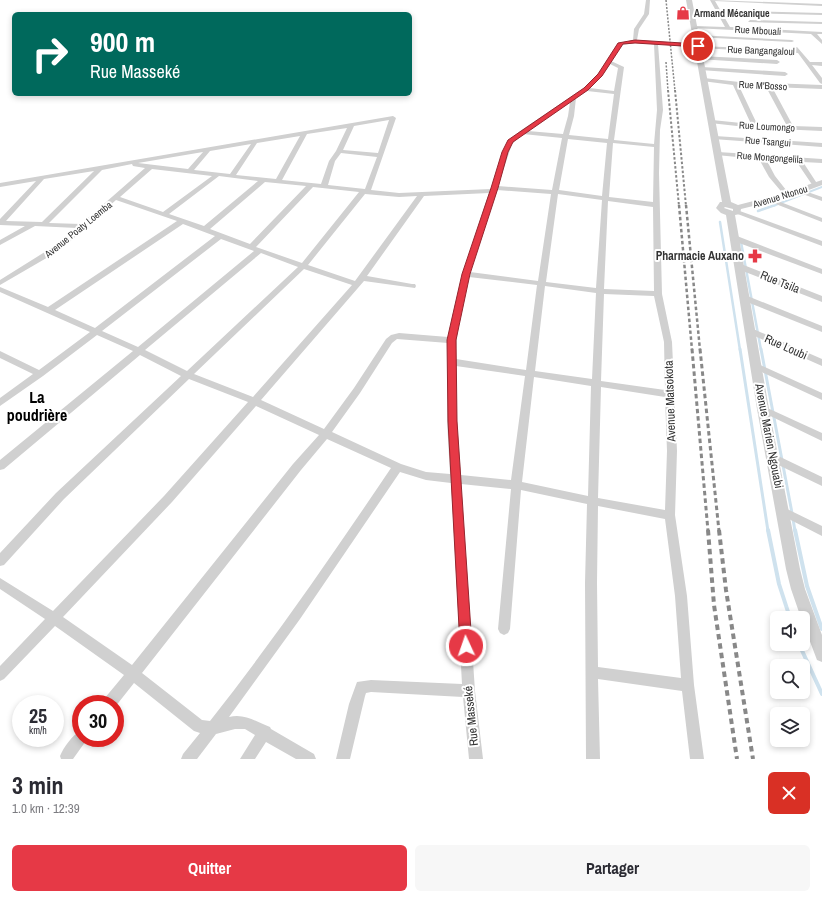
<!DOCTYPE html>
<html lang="fr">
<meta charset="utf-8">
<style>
body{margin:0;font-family:"Archivo Narrow",sans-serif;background:#f7f7f7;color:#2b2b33;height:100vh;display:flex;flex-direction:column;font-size:15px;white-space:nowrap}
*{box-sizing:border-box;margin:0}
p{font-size:13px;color:#7c7c81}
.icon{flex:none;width:22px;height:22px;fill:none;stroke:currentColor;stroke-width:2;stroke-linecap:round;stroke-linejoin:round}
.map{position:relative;height:759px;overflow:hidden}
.details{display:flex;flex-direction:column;background:#fff;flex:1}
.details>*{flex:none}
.hud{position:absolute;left:12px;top:12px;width:400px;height:84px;border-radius:6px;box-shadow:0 2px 6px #0003;background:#00695c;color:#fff;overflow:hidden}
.controls{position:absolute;left:770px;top:611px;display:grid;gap:8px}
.controls a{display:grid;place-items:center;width:40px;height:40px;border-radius:6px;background:#fff;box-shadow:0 2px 6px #0003;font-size:20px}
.speed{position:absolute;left:12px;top:695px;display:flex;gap:8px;font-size:20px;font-weight:700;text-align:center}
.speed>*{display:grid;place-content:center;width:52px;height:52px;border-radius:50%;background:#fff;box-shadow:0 2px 6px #0003;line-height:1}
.speed small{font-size:10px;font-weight:400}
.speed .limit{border:6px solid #d22;background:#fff;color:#111}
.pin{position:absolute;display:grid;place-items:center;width:34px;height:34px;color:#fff;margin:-17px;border:2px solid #fff;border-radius:50%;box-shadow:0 1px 4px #0007}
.me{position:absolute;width:44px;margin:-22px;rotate:357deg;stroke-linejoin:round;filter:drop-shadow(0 0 3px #0008)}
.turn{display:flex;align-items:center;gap:14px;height:84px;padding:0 12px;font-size:18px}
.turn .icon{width:52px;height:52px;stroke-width:2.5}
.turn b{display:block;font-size:28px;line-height:34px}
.round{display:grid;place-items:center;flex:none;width:42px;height:42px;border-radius:6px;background:#f7f7f7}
.head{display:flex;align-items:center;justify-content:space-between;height:68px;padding:0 12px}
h1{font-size:24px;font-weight:800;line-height:30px}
.primary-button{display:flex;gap:8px;margin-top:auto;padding:8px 12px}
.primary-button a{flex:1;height:46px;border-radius:6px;background:#e63946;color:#fff;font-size:16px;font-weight:800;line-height:46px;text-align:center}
.primary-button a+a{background:#f7f7f7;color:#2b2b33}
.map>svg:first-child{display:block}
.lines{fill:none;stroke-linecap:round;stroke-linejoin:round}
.stream-far3{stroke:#cfe2ee;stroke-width:2}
.stream-far2{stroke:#cfe2ee;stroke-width:2.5}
.stream-far1{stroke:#cfe2ee;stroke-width:3}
.stream{stroke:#cfe2ee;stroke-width:4}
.minor{fill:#d0d0d0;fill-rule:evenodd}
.tertiary{fill:#d0d0d0;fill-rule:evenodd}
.rail-far4{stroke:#888;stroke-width:1.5;stroke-dasharray:2 1.5;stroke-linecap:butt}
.rail-far3{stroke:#888;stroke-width:2;stroke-dasharray:2.5 2;stroke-linecap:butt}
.rail-far2{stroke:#888;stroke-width:2.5;stroke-dasharray:3.5 2.5;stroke-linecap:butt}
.rail-far1{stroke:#888;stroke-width:3;stroke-dasharray:4.5 3;stroke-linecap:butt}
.rail{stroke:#888;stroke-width:4;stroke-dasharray:5.5 4;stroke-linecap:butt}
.route{fill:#e63946;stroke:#96252e}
.labels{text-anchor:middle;stroke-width:4;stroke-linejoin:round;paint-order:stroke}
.far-poi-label{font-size:10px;font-weight:bold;fill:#333;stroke:#fff;text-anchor:start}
.far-street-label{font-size:10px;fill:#333;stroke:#fff}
.poi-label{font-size:12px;font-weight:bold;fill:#333;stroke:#fff;text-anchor:end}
.street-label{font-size:12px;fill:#333;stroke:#fff}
.district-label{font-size:16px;font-weight:bold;fill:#000;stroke:#fff}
</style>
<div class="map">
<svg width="822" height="759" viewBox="0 0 822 759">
<rect width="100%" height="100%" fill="#fff"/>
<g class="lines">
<path class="stream-far3" d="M773,206L822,187"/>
<g class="stream-far2">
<path d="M758,211L775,205"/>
<path d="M720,222L740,350"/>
<path d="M741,242L761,350"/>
</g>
<g class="stream-far1">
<path d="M740,349L768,531"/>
<path d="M761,349L792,513"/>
<path d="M793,519L795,531"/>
</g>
<g class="stream">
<path d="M768,530L779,584L790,618"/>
<path d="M795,530L807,586L822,629"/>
<path d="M799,644L822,694"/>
</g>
<g class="minor">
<path d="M646,0H650L649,14L639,29L637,40L700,46L796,50L795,48L797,47L810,62H822V66L812,65L822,78V84L820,83L798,53L698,48L658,44L663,110L660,130L659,173L662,294L672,342L677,451L675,515L687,596L694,685L704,759H690L682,691L598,679L600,759H586L585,583L587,504L521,490L510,629L508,633L504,635L500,633L498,629L511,489L461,484L475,691L483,759H469L463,697L371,692L366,693L365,696L350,759H336L349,704L357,682L371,680L462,684L451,483L426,480L400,472L300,619L229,717C245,713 256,722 270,727L271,729L314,754L316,759H296L266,742L255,759H240L255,735L245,729H235L216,734L197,759H181L183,754L200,733L194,731L134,683L115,707V704H102L104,699L124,675L55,626L4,679L0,681V666L45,619L0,589V578L53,611L164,496L248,402L189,379L64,499L4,565L0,566V553L56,493L181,376L140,355L4,469L0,470V460L133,351L97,335L43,376L0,406V398L33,374L0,358V351L39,370L90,332L0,292V287L48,307L177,221L116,200L88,225V228H85L62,249L0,285V280L56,245L77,228L35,226L0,245V240L25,226L0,225V219L36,181L0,187V183L393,116L396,118L371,190L399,193L491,189L507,142L520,131L584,88L598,74L618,43L633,40L634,29L644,14ZM636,43L654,44L657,110L654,144L614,140L624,67L611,61L622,45ZM610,64L618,68L614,91L590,88L602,76ZM587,91L614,94L608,139L569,135L574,116L576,98ZM570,102L568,116L563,134L528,131ZM389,120L378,153L343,150L354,126ZM347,128L336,151L329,161L321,184L282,180L307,134ZM523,134L562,138L552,190L498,186L512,144ZM300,136L276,179L236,175L257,143ZM568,139L607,143L602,196L559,190ZM613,143L654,147L653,202L609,197ZM251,144L230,174L194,170L210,151ZM203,152L188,169L138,163ZM341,153L377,157L365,189L328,185L335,161ZM132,164L133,166L145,168L81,224L49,223L102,170ZM152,169L212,176L163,212L120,197ZM94,171L42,222L6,221L44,179ZM219,176L258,181L204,226L169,214ZM265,182L306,186L250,244L210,229ZM313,187L359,192L302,263L256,247ZM497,190L551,194L538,281L470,272ZM489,193C473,241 457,287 448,337L399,333L391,335L386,339L354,388L324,429L261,400L364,281L415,288L416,286L415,284H412L367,276L424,196ZM365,194L399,197L417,196L355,281L308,265ZM558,194L602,200L596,288L546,282ZM608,201L653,207L654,291L604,289ZM183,224L215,236L95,328L55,310ZM221,239L254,251L138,347L102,331ZM261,253L298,267L187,371L145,350ZM304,269L352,285L253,397L194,374ZM469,277L537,285L526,370L456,359C456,331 462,304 469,277ZM545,286L596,293L592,379L535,371ZM604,294L654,296L664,342L665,390L601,381ZM397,339L448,343L447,421L450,474L426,472L401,464L332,432L360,393L392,343ZM456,366L525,376L511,480L461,475L457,421ZM534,377L591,386L588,496L522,482ZM601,387L665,397L667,451L665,510L598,498ZM256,406L319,435L293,464L132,665L63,617L172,502ZM327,439L391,468C333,554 274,640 210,721L202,720L142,673L301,470ZM598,506L665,519L675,596L681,678L598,667L597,583Z"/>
<path d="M710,0L822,4V6L715,1L730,27L822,32V34H817L822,40V44L811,34L693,28L695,26L725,27Z"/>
<path d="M744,11L822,13V15L742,13Z"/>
<path d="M750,20L822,22V24L748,22Z"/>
<path d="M697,35L792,40L794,41L792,42L695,37V35Z"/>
<path d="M700,56L777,60L780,62L777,64L698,59V57Z"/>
<path d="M702,67L785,72L788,74L785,76L700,70V68Z"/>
<path d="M704,78L739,82L822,85V89L772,87L793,126L822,127V131L755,128L710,123V121L712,120L751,124L733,85L702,81L701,80ZM739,86L766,87L787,126L757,124Z"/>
<path d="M715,136L822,143V147L713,139L712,138Z"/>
<path d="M718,152L822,159V163L803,162L818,185L817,186H813L796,161L766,159L775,176L790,195L787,197L785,196L769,177L759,159L716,155V153Z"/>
<path d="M799,189L822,197V201L797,192L796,191Z"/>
<path d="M770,198L822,218V222L768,201V199Z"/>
<path d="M737,210L822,241V246L735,213L734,212Z"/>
<path d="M731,236H737L822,269V274L731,240Z"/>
<path d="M735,264H741L822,296V302L735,268Z"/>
<path d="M745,295L822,326V332L742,300L741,298Z"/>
<path d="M751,328L822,359V366L748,333L747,331Z"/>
<path d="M756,363L822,393V400L753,368L752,366L753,364Z"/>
<path d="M763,406L822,433V441L760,411L758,409L760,407Z"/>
<path d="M772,453L822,477V486L768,460L767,457L768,454Z"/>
<path d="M783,507L822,526V536L779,514L778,511L779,508Z"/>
<path d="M81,731V738H88L73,759H61L60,756C64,747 72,735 81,731Z"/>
</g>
<path class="tertiary" d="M686,0H692L731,202L738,205L784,193L822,180V185L790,197L741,209L740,214L735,215L769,409L800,569L805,589L822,635V662L817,660L803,623V618H801L791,589L786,569L757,409L726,215L721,213L716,208L720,202H722ZM725,207L733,209V211L724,208Z"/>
<g class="rail-far4">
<path d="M666,0L675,91"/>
<path d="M666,62L668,91"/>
</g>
<g class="rail-far3">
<path d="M668,90L679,206"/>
<path d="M675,90L686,206"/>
</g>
<g class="rail-far2">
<path d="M679,205L692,350"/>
<path d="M686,205L700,350"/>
</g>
<g class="rail-far1">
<path d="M692,349L708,531"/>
<path d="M700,349L719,531"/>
</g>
<g class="rail">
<path d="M708,530L714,605L737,759"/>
<path d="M719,530L726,590L753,759"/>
</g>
</g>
<path class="route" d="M635,40L698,44L700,46L698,47L635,43L623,44L602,76L588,90L513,142L508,152L498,188L470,274L456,340L457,421L472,646L470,650L466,652L461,650L460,646L448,421L447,340L462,274L491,188L502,152L508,140L584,88L598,74L618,43Z"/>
<defs>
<g id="shop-bare" transform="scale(1.08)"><path d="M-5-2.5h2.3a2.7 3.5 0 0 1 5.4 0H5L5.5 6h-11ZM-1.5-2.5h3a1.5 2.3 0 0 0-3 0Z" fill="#e63946" stroke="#fff" stroke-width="2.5" paint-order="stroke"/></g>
<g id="pharmacy-bare" transform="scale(1.08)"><path d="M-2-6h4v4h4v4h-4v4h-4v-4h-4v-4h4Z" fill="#e63946" stroke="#fff" stroke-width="2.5" paint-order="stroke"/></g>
</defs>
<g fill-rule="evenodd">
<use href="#shop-bare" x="683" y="13"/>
<use href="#pharmacy-bare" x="755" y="256"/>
</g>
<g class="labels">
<g class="far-poi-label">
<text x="694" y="17">Armand Mécanique</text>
</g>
<g class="far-street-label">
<text transform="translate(758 30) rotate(3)" y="4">Rue Mbouali</text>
<text transform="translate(761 50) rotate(2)" y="4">Rue Bangangaloul</text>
<text transform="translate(763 85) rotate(3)" y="4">Rue M'Bosso</text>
<text transform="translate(767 126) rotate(3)" y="4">Rue Loumongo</text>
<text transform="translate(768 141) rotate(4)" y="4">Rue Tsangui</text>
<text transform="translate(770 157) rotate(4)" y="4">Rue Mongongelila</text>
<text transform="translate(780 196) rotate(-17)" y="4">Avenue Ntonou</text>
<text transform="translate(78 229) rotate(-39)" y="4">Avenue Poaty Loemba</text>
</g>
<g class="poi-label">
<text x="744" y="260">Pharmacie Auxano</text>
</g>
<g class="street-label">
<text transform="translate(780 282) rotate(22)" y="4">Rue Tsila</text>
<text transform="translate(786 347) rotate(24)" y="4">Rue Loubi</text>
<text transform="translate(670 401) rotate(-92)" y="4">Avenue Matsokota</text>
<text transform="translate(769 436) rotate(79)" y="4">Avenue Marien Ngouabi</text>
<text transform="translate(471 716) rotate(-96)" y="4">Rue Masseké</text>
</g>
<g class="district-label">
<text x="37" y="403">La<tspan x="37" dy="18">poudrière</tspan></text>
</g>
</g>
</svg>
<div class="controls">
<a><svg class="icon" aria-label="sound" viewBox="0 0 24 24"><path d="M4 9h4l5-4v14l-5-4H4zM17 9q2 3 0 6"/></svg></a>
<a><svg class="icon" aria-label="search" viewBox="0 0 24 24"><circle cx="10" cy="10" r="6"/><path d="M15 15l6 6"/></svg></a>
<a><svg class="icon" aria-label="layers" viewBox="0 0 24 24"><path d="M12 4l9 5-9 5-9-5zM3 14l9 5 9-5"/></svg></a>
</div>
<div class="speed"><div>25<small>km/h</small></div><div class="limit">30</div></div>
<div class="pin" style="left:698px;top:46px;background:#d93025"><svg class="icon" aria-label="arrive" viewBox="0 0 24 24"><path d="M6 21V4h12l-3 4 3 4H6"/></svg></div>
<svg class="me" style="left:466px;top:646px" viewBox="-20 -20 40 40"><circle r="17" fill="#e63946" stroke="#fff" stroke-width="3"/><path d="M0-11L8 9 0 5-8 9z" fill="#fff"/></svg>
<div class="hud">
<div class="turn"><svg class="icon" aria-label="right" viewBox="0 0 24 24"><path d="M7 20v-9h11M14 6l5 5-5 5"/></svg><div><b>900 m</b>Rue Masseké</div></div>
</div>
</div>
<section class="details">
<div class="head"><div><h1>3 min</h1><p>1.0 km · 12:39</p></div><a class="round" style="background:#d93025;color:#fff"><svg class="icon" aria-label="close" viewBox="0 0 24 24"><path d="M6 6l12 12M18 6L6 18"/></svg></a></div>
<div class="primary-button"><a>Quitter</a><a>Partager</a></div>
</section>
